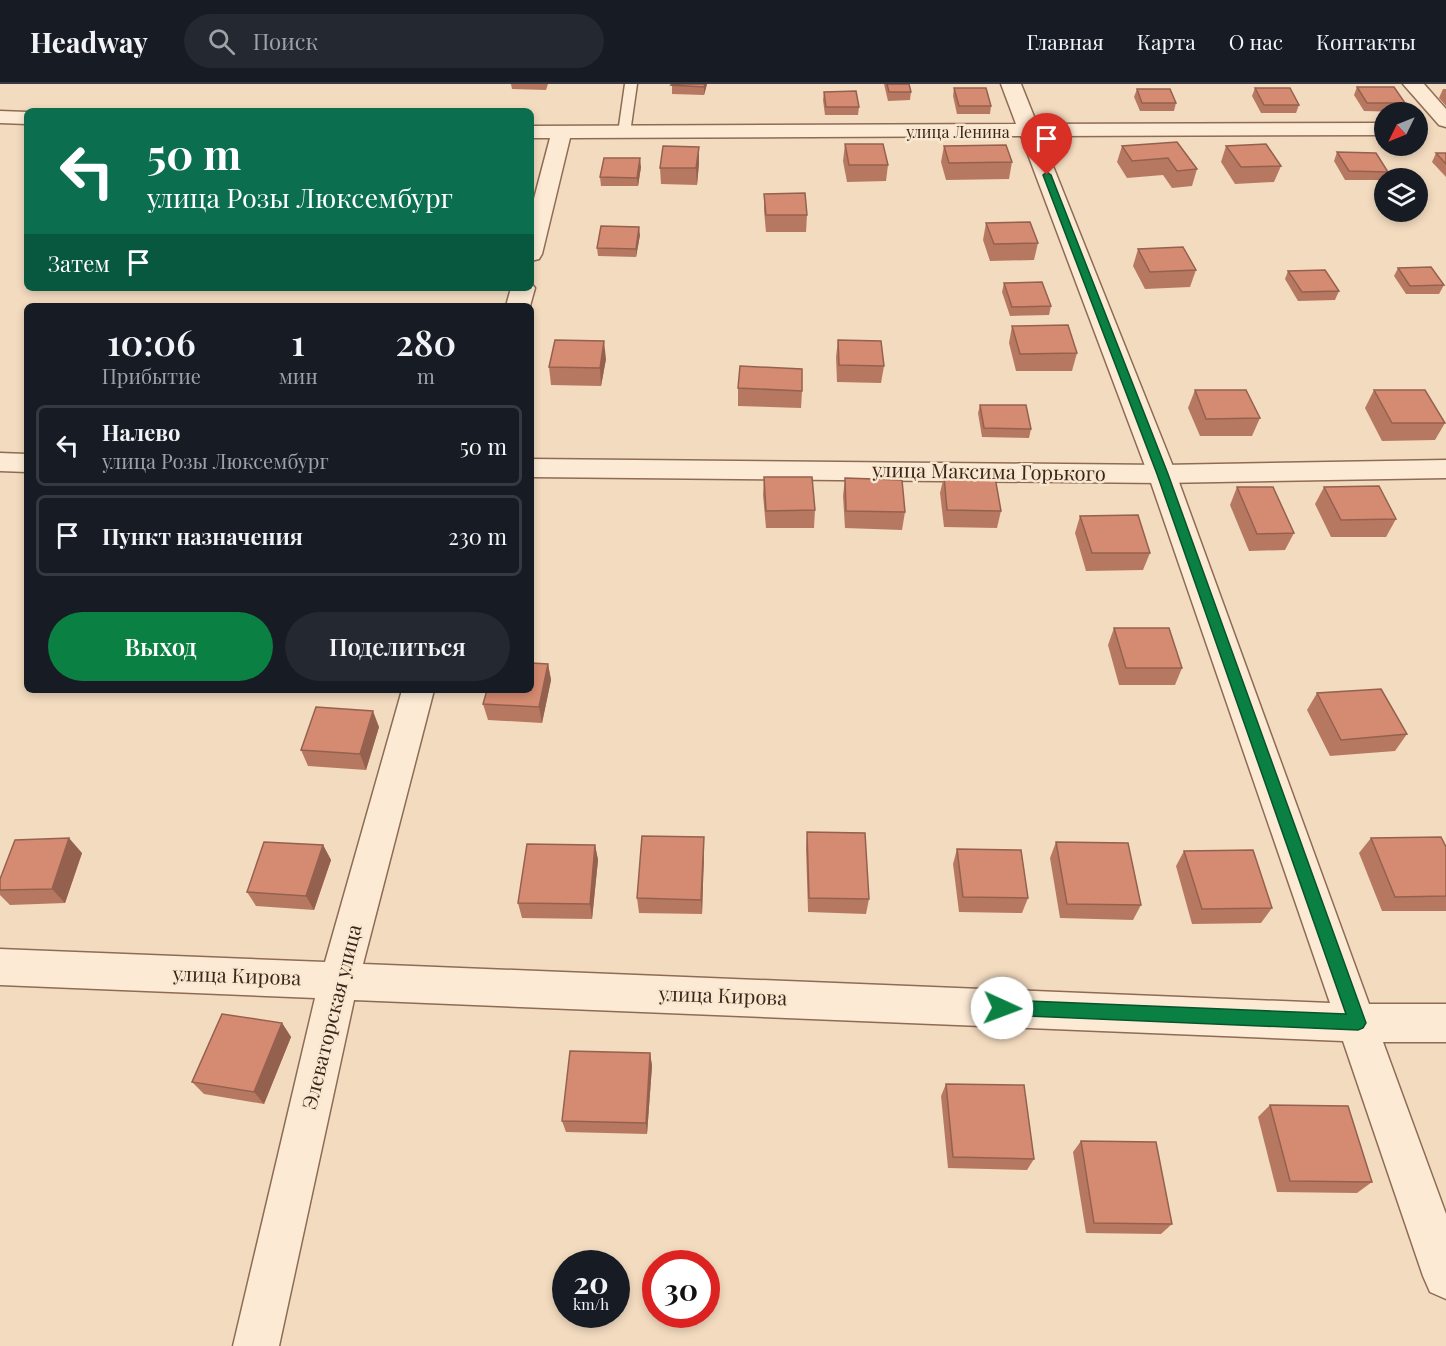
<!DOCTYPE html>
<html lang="ru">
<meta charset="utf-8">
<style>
body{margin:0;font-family:"Playfair Display",serif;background:#242831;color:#f1f3f6;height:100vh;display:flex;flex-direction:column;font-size:22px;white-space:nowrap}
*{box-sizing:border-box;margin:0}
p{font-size:20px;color:#9ea1a6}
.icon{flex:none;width:33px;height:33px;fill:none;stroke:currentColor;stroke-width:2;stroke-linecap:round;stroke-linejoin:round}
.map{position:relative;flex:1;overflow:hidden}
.sheet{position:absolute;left:24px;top:219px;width:510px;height:390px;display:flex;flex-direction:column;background:#171b24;border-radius:9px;box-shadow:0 3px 9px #0003}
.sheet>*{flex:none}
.top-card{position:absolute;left:24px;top:24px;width:510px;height:183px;border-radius:9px;box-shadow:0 3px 9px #0003;background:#0b6e4f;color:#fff;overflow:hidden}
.needle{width:39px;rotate:227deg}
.controls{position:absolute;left:1374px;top:18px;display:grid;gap:12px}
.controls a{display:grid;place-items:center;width:54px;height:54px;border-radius:50%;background:#171b24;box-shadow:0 3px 9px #0003;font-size:30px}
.speed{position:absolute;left:552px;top:1166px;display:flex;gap:12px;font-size:30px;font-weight:700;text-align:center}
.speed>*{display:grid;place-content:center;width:78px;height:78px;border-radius:50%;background:#171b24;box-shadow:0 3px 9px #0003;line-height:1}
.speed small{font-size:15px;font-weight:400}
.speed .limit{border:9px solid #d22;background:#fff;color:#111}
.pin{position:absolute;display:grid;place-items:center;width:51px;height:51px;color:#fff;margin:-62px -26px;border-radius:50% 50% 50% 0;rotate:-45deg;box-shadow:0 0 6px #0007}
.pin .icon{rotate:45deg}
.me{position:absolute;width:66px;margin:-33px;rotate:92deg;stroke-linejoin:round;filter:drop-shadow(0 0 4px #0008)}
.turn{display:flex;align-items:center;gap:21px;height:126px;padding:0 24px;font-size:27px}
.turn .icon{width:78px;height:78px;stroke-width:2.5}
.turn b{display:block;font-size:42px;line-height:51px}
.then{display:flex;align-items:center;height:57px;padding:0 24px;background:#0003;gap:12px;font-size:22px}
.eta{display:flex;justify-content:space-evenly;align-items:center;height:102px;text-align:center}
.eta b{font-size:36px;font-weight:600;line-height:42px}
.primary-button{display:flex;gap:12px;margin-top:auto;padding:12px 24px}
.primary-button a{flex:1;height:69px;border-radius:36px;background:#0b8043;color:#fff;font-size:24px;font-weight:600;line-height:69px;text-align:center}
.primary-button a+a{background:#242831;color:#f1f3f6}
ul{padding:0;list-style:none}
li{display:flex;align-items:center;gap:18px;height:81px;margin:0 12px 9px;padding:0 12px;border:3px solid #363941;border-radius:9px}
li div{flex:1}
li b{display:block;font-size:22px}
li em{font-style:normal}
header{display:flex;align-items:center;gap:36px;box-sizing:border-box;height:84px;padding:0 30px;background:#171b24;border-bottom:2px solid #363941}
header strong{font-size:28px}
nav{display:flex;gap:33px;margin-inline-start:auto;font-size:21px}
.search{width:420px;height:54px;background:#242831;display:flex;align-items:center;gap:15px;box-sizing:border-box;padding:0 21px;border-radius:33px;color:#9ea1a6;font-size:22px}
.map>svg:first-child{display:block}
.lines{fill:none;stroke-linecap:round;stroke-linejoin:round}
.service-casing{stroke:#8e6b55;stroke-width:3}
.minor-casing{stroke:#8e6b55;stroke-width:3}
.tertiary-casing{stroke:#8e6b55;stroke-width:3}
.service{fill:#fcead4;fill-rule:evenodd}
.minor{fill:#fcead4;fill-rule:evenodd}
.tertiary{fill:#fcead4;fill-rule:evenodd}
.wall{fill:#b77861}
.shaded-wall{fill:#95614f}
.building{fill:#d58b71;stroke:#95614f;stroke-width:1.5}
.route{fill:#0b8043;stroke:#07532c;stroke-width:1.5}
.labels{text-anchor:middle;stroke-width:5;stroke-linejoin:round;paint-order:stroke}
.far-street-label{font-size:16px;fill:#3b261b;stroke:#f9e7d0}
.street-label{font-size:20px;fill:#3b261b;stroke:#f9e7d0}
</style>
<header>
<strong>Headway</strong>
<div class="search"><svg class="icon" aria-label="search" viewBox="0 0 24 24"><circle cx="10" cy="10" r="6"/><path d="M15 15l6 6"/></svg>Поиск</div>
<nav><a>Главная</a><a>Карта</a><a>О нас</a><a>Контакты</a></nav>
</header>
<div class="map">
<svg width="1446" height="1262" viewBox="0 0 1446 1262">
<rect width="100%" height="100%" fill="#f3dbbf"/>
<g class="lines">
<g class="service-casing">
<path id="service" d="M625,0H637L630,49L624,53L618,49Z"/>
</g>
<g class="minor-casing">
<g id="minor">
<path d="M1001,0H1021L1037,40L1384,39V51L1041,52L1176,390L1369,920H1446V958H1383L1446,1130V1215L1430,1208L1423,1192L1343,957L354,916L279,1262H233L315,914L0,901V865L325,878L402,606H434L363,880L1330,919L1148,390L1021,52L570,54L542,170L539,175L531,177V126L550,54H531V42L1016,40Z"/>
<path d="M1403,0H1424L1446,25V43L1439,41Z"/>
<path d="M0,27L27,28V40L0,39Z"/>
<path d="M531,199L535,204L530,222H506L511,204H531Z"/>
</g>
</g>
<g class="tertiary-casing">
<g id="tertiary">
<path d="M0,369L27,370V388L0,387Z"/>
<path d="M531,375L1162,381L1446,376V394L1162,399L531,393Z"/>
</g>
</g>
<use href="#service" class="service"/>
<use href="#minor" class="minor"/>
<use href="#tertiary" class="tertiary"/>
</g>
<g class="wall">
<path d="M511,0H548L546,6L512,5Z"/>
<path d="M672,0H707L704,11L672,10Z"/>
<path d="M884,0H909L911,8L910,16L888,17Z"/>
<path d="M1357,3L1405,19L1401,28L1364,27L1354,11Z"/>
<path d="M954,4L991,22L990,30H957L953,12Z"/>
<path d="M1255,4L1299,21L1296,29H1261L1252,12Z"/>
<path d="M1137,5L1176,19L1174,27H1140L1134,13Z"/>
<path d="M1443,5H1446V22L1439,14Z"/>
<path d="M824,8L859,23L858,31H825L823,16Z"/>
<path d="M1177,58L1197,85L1192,102L1172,104L1163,91L1127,94L1117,78L1122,62Z"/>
<path d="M845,60L888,81L886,97L847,98L843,77Z"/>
<path d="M944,62L1012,78L1009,95L946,96L941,78Z"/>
<path d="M1226,62L1281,82L1274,98L1235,100L1221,78Z"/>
<path d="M699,63V79L697,101L661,100L660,84Z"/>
<path d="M1337,68L1388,88L1384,96H1345L1334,77Z"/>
<path d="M1436,69H1446V93L1432,78Z"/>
<path d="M641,83L638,102H601L600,93Z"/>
<path d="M764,110L807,131L806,148H766L764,127Z"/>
<path d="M986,139L1038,159L1034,176L990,177L983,156Z"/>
<path d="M640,151L636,173L598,172L597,164Z"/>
<path d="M1138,165L1196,186L1190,203L1145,205L1133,182Z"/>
<path d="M1398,184L1444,201L1439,210H1406L1394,192Z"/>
<path d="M1288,187L1339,207L1335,216L1298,217L1285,195Z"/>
<path d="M1004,199L1051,222L1049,231L1010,232L1002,208Z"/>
<path d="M1012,242L1077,269L1072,287H1016L1009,259Z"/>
<path d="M838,256L884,282L881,299L837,298L836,273Z"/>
<path d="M606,275L601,302L551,301L549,283Z"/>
<path d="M738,304L802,307L801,324L738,322Z"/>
<path d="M1195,306L1260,334L1252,352H1200L1188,324Z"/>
<path d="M1374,306L1445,339L1435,356L1382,357L1365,324Z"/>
<path d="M980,321L1031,345L1029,354L982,353L978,329Z"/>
<path d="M944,392L1001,427L997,444L944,443L940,409Z"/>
<path d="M764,393L815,426L814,444H766L763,411Z"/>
<path d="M845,394L905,428L902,446L845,444L843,412Z"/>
<path d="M1237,403L1294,449L1285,466L1249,467L1230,421Z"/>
<path d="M1324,403L1396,435L1386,453H1331L1315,420Z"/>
<path d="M1080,432L1150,469L1143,486L1086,487L1075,449Z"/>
<path d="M1114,544L1182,584L1175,601H1119L1108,561Z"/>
<path d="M548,580L551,596L542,639L488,636L483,620Z"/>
<path d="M1317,609L1407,650L1395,667L1330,672L1307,626Z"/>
<path d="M379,643L366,686L308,682L301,666Z"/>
<path d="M807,748L869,815L866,830L808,828L806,764Z"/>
<path d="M1371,754L1446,763V827H1382L1359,769Z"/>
<path d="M1056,758L1141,821L1133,836L1060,834L1050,774Z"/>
<path d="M323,761L331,776L314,826L256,822L247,808Z"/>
<path d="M595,761L598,776L592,835L522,834L518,819Z"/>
<path d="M957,765L1028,814L1022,829L959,828L953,780Z"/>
<path d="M1184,767L1272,824L1261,839L1192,840L1176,782Z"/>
<path d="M704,768L702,830L639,829L637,814Z"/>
<path d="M82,769L65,819L10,821L0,811V795Z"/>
<path d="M282,939L291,953L264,1020L204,1010L192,998Z"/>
<path d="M650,969L652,982L647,1050L566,1048L562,1037Z"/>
<path d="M946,1000L1034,1075L1027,1086L948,1084L941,1012Z"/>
<path d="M1270,1021L1372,1098L1357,1109L1277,1108L1258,1033Z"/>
<path d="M1081,1057L1172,1140L1161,1150L1086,1149L1073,1068Z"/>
</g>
<g class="shaded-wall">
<path d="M705,0H707L704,11V3Z"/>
<path d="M699,63V79L697,101L696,84Z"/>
<path d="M640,74L641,83L638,102L637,94Z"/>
<path d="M639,143L640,151L636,173V165Z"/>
<path d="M604,257L606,275L601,302L600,284Z"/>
<path d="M548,580L551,596L542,639L539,623Z"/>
<path d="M373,627L379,643L366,686L360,670Z"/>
<path d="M704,753V768L702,830L701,816Z"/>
<path d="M69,754L82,769L65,819L52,805Z"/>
<path d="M323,761L331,776L314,826L306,812Z"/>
<path d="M595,761L598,776L592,835L590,820Z"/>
<path d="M282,939L291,953L264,1020L254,1008Z"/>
<path d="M650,969L652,982L647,1050L646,1039Z"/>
</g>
<g class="building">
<path d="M672,0H705L704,3L671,1Z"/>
<path d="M887,0H909L911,8H889Z"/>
<path d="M1357,3H1394L1405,19H1367Z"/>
<path d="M954,4H986L991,22H959Z"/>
<path d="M1255,4H1290L1299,21H1264Z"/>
<path d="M1137,5H1170L1176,19H1142Z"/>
<path d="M856,7L859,23H826L824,8Z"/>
<path d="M1177,58L1197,85L1177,87L1168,74L1132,77L1122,62Z"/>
<path d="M845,60H883L888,81H849Z"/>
<path d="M1266,60L1281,82L1241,83L1226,62Z"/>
<path d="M1006,61L1012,78L949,79L944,62Z"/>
<path d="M663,62L699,63L696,84H660Z"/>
<path d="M1337,68L1376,69L1388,88L1349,87Z"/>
<path d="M1436,69H1446V80Z"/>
<path d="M604,74H640L637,94L600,93Z"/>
<path d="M805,109L807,131H766L764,110Z"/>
<path d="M1030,138L1038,159L994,160L986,139Z"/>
<path d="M601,142L639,143L636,165L597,164Z"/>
<path d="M1183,163L1196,186L1150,188L1138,165Z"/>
<path d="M1431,183L1444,201L1410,202L1398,184Z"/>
<path d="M1325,186L1339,207L1302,208L1288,187Z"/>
<path d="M1042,198L1051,222L1012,223L1004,199Z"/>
<path d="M1068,241L1077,269L1020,270L1012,242Z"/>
<path d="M555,256L604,257L600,284L549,283Z"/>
<path d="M838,256L881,257L884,282L839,281Z"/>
<path d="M740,282L802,285V307L738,304Z"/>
<path d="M1195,306H1246L1260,334L1206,335Z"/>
<path d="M1374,306H1425L1445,339H1392Z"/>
<path d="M980,321H1026L1031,345L984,344Z"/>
<path d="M944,392L995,393L1001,427L947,426Z"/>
<path d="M764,393H812L815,426L766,427Z"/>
<path d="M845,394L902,396L905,428L846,427Z"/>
<path d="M1379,402L1396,435L1341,436L1324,403Z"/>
<path d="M1237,403H1273L1294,449L1257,450Z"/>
<path d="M1138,431L1150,469H1092L1080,432Z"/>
<path d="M1114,544H1169L1182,584H1126Z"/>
<path d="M531,579L548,580L539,623L483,620L487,606H531Z"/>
<path d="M1381,605L1407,650L1341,656L1317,609Z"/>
<path d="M316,623L373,627L360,670L301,666Z"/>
<path d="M807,748L865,749L869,815L809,814Z"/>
<path d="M642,752L704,753L701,816L637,814Z"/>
<path d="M1441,753L1446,763V812L1395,813L1371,754Z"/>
<path d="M69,754L52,805L0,806V795L15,756Z"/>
<path d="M264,758L323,761L306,812L247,808Z"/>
<path d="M1056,758L1128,759L1141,821L1067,820Z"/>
<path d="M527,760L595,761L590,820L518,819Z"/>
<path d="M957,765L1021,766L1028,814L963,813Z"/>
<path d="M1253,766L1272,824L1202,825L1184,767Z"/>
<path d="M222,930L282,939L254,1008L192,998Z"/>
<path d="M570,967L650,969L646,1039L562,1037Z"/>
<path d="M946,1000L1024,1001L1034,1075L953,1073Z"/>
<path d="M1270,1021L1348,1022L1372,1098L1290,1097Z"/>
<path d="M1081,1057L1156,1058L1172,1140L1094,1139Z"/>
</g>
<path class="route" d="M1047,88L1051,91L1168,390L1366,939L1363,944L1358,946L1002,931L996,929L994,924L996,918L1002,916L1346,930L1157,390L1043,91Z"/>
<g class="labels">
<g class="far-street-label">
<text x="958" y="54">улица Ленина</text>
</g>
<g class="street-label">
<text transform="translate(989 388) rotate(1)" y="7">улица Максима Горького</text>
<text transform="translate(237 892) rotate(2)" y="7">улица Кирова</text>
<text transform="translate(723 912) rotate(2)" y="7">улица Кирова</text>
<text transform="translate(332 933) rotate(-76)" y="7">Элеваторская улица</text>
</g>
</g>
</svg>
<div class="controls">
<a><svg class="needle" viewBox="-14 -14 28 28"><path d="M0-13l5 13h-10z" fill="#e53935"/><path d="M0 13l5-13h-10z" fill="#9ea1a6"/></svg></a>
<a><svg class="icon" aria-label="layers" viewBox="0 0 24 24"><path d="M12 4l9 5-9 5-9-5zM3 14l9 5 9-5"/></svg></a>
</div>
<div class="speed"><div>20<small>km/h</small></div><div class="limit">30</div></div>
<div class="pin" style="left:1047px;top:91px;background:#d93025"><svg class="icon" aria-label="arrive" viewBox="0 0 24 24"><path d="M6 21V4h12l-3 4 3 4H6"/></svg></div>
<svg class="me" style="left:1002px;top:924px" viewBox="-20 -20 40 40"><circle r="19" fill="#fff"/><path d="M0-13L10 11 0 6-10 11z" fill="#0b8043"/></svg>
<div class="top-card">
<div class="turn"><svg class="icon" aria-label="left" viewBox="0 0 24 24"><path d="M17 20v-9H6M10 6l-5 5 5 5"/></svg><div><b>50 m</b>улица Розы Люксембург</div></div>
<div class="then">Затем<svg class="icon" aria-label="arrive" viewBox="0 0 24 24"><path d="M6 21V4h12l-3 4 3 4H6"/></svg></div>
</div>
<section class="sheet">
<div class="eta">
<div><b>10:06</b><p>Прибытие</p></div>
<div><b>1</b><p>мин</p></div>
<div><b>280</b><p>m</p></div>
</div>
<ul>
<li><svg class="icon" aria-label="left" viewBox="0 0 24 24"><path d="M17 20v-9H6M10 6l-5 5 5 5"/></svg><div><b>Налево</b><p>улица Розы Люксембург</p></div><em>50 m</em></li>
<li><svg class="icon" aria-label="arrive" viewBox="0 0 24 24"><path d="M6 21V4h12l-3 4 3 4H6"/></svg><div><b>Пункт назначения</b></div><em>230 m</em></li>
</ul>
<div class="primary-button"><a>Выход</a><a>Поделиться</a></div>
</section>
</div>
